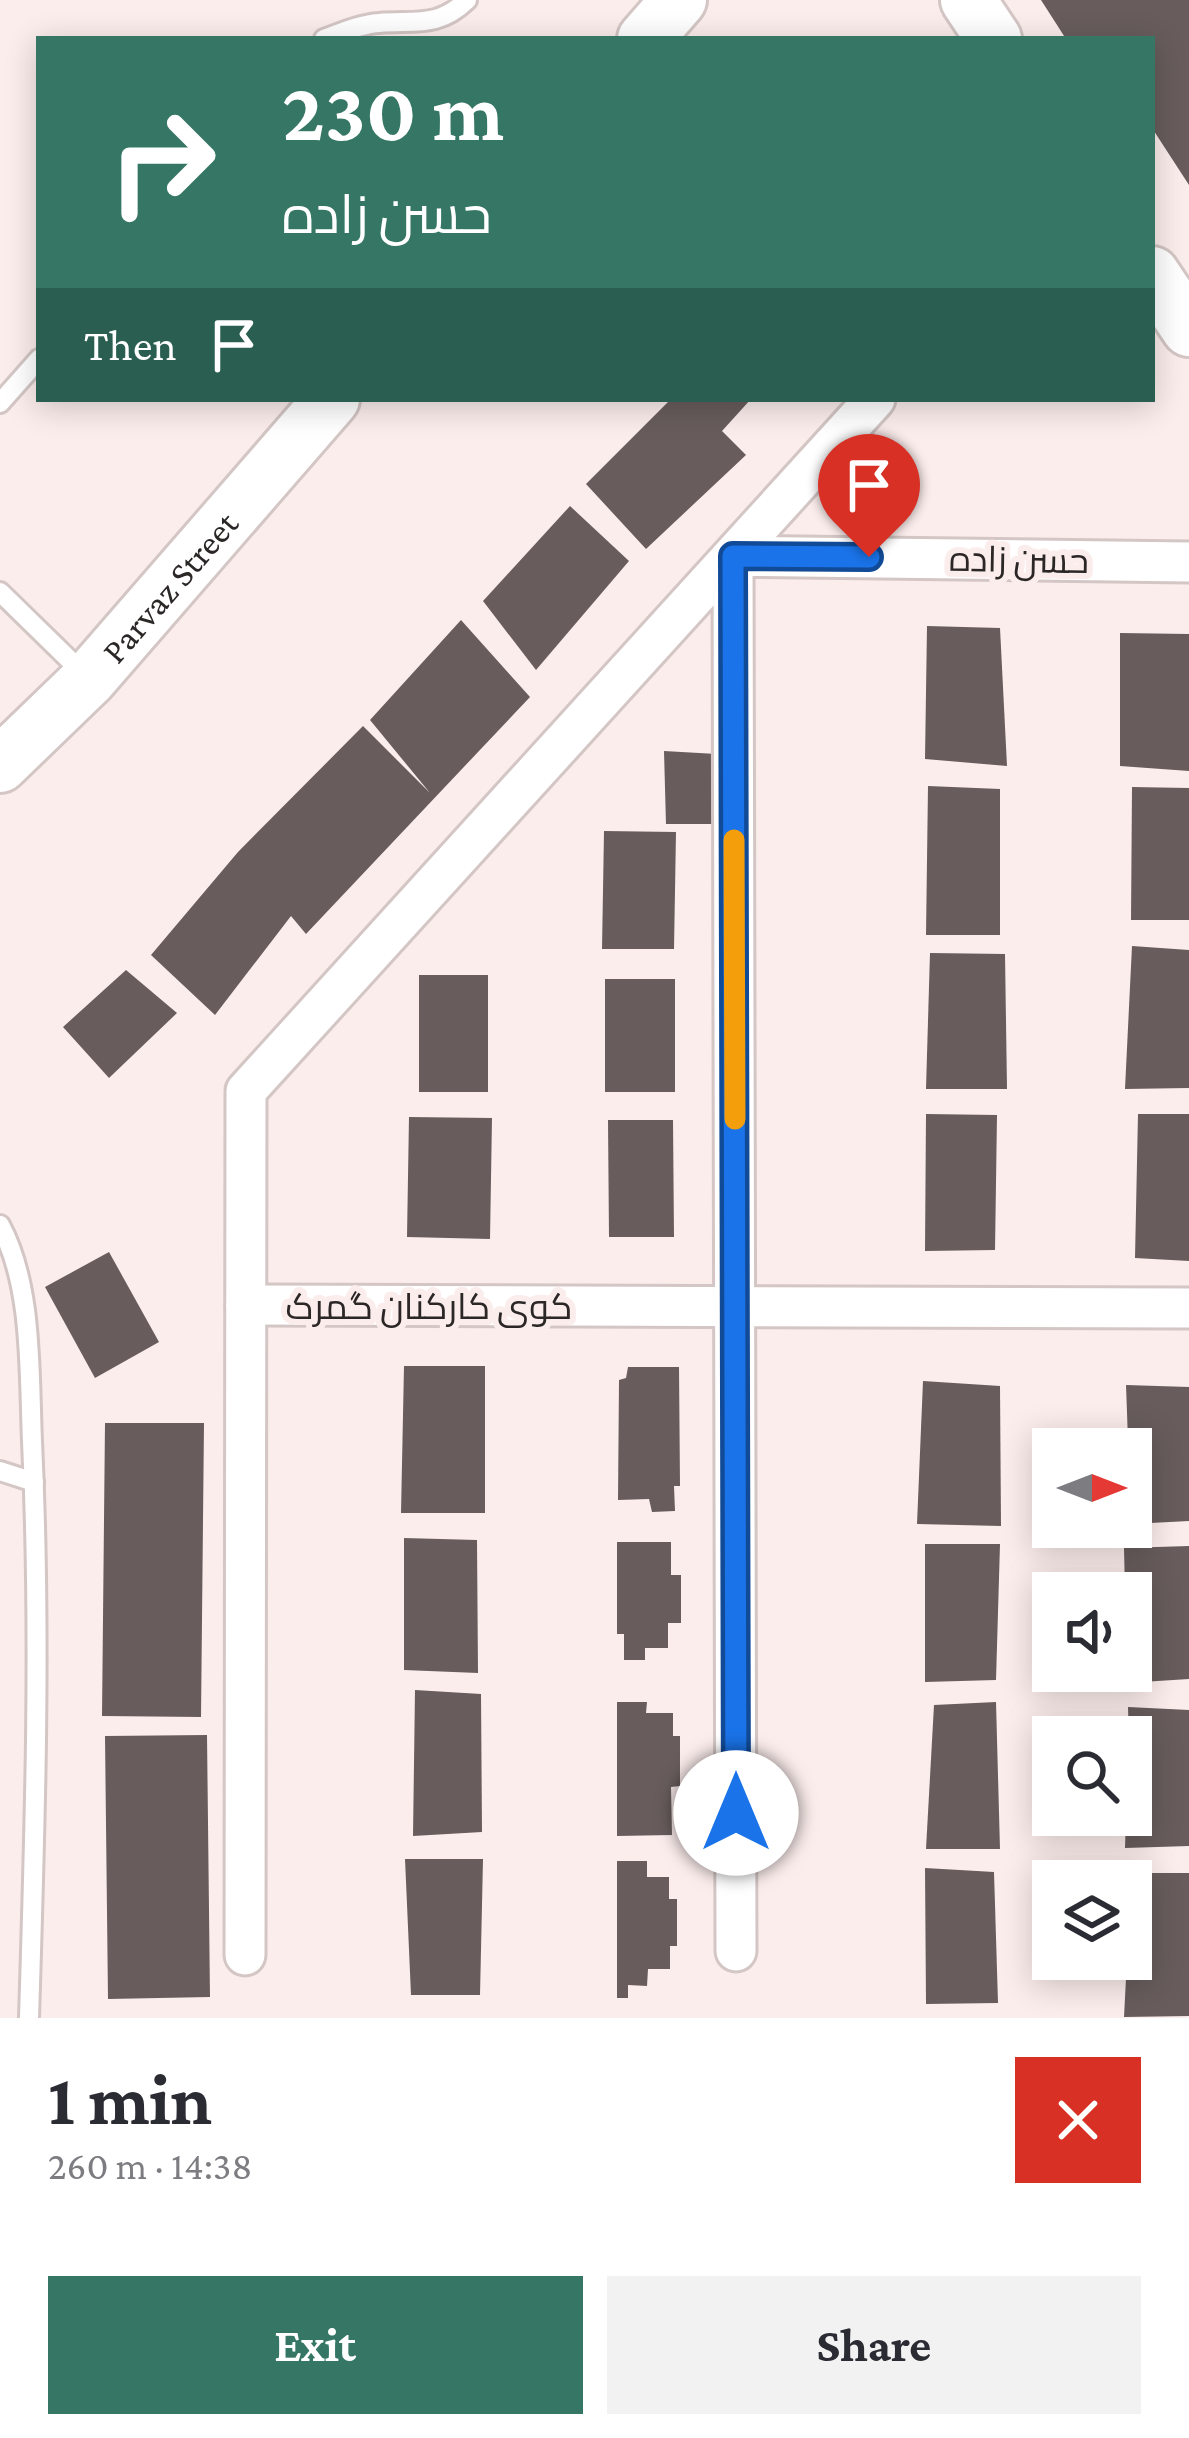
<!DOCTYPE html>
<meta charset="utf-8">
<style>
body{margin:0;font-family:"Crimson Pro",Cairo,serif;background:#f2f2f3;color:#2b2b33;height:100vh;display:flex;flex-direction:column;font-size:45px;white-space:nowrap}
*{box-sizing:border-box;margin:0}
p{font-size:39px;color:#7c7c81}
.icon{flex:none;width:66px;height:66px;fill:none;stroke:currentColor;stroke-width:2;stroke-linecap:round;stroke-linejoin:round}
.map{position:relative;height:2018px;overflow:hidden}
.side{display:flex;flex-direction:column;background:#fff;flex:1}
.side>*{flex:none}
.guide{position:absolute;left:36px;top:36px;width:1119px;height:366px;border-radius:0px;box-shadow:0 6px 30px #0003;background:#357665;color:#fff;overflow:hidden}
.needle{width:78px;rotate:90deg}
.fabs{position:absolute;left:1032px;top:1428px;display:grid;gap:24px}
.fabs a{display:grid;place-items:center;width:120px;height:120px;border-radius:0px;background:#fff;box-shadow:0 6px 30px #0003;font-size:60px}
.pin{position:absolute;display:grid;place-items:center;width:102px;height:102px;color:#fff;margin:-123px -51px;border-radius:50% 50% 50% 0;rotate:-45deg;box-shadow:0 0 12px #0007}
.pin .icon{rotate:45deg}
.me{position:absolute;width:132px;margin:-66px;rotate:0deg;stroke-linejoin:round;filter:drop-shadow(0 0 9px #0008)}
.turn{display:flex;align-items:center;gap:42px;height:252px;padding:0 48px;font-size:54px}
.turn .icon{width:156px;height:156px;stroke-width:2.5}
.turn b{display:block;font-size:84px;line-height:102px}
.then{display:flex;align-items:center;height:114px;padding:0 48px;background:#0003;gap:24px;font-size:45px}
.round{display:grid;place-items:center;flex:none;width:126px;height:126px;border-radius:0px;background:#f2f2f3}
.overview{display:flex;align-items:center;justify-content:space-between;height:204px;padding:0 48px}
h1{font-size:72px;font-weight:700;line-height:90px}
.cta{display:flex;gap:24px;margin-top:auto;padding:24px 48px}
.cta a{flex:1;height:138px;border-radius:0px;background:#357665;color:#fff;font-size:48px;font-weight:700;line-height:138px;text-align:center}
.cta a+a{background:#f2f2f3;color:#2b2b33}
.map>svg:first-child{display:block}
.building{fill:#685d5c}
.lines{fill:none;stroke-linecap:round;stroke-linejoin:round}
.lane-casing{stroke:#d3c6c4;stroke-width:24}
.street-casing{stroke:#d3c6c4;stroke-width:45}
.secondary-casing{stroke:#d3c6c4;stroke-width:60}
.lane{stroke:#fff;stroke-width:18}
.street{stroke:#fff;stroke-width:39}
.secondary{stroke:#fff;stroke-width:54}
.route-casing{stroke:#114b97;stroke-width:30}
.route{stroke:#1a73e8;stroke-width:21}
.slow{stroke:#f59e0b;stroke-width:21}
.labels{text-anchor:middle;stroke-width:12;stroke-linejoin:round;paint-order:stroke}
.street-label{font-size:36px;fill:#2c2727;stroke:#fbedec}
</style>
<div class="map">
<svg width="1189" height="2018" viewBox="0 0 1189 2018">
<rect width="100%" height="100%" fill="#fbedec"/>
<g class="building">
<path d="M1041,0H1189V185L1152,128V39H1066Z"/>
<path d="M671,399H751L722,431L746,455L646,549L586,484Z"/>
<path d="M570,506L629,561L536,670L483,601Z"/>
<path d="M461,620L530,697L306,934L291,916L215,1015L151,955L238,852L363,726L430,793L370,720Z"/>
<path d="M927,626L1000,628L1007,766L925,759Z"/>
<path d="M1120,633L1189,634V771L1120,766Z"/>
<path d="M664,751L734,755V824H666Z"/>
<path d="M928,786L1000,789V935H926Z"/>
<path d="M1132,787L1189,788V920H1131Z"/>
<path d="M604,831L676,832L674,949H602Z"/>
<path d="M1132,946L1189,950V1088L1125,1089Z"/>
<path d="M930,953L1005,954L1007,1089H926Z"/>
<path d="M126,970L177,1013L109,1078L63,1027Z"/>
<rect x="419" y="975" width="69" height="117"/>
<rect x="605" y="979" width="70" height="113"/>
<path d="M926,1114L997,1115L995,1250L925,1251Z"/>
<path d="M1138,1114H1189V1261L1135,1258Z"/>
<path d="M409,1117L492,1118L490,1239L407,1237Z"/>
<path d="M608,1120H673L674,1237H609Z"/>
<path d="M109,1252L159,1342L95,1378L45,1287Z"/>
<path d="M404,1366H485V1513H401Z"/>
<path d="M628,1367H679L680,1486H674L675,1511L652,1512L649,1499L618,1500L619,1380L626,1378Z"/>
<path d="M923,1381L1000,1386L1001,1526L917,1524Z"/>
<path d="M1126,1385L1189,1387V1521L1131,1524Z"/>
<path d="M105,1423H204L201,1717L102,1716Z"/>
<path d="M404,1538L477,1540L478,1673L404,1670Z"/>
<path d="M617,1542H671V1575H681V1623H668V1648H645V1660H624V1634H617Z"/>
<path d="M925,1544H1000L996,1680L925,1682Z"/>
<path d="M1189,1546V1679L1126,1683L1131,1593H1125L1124,1548Z"/>
<path d="M415,1690L481,1694L482,1832L413,1836Z"/>
<path d="M617,1702H647L646,1713H673V1736H680V1786L671,1787L672,1835L617,1836Z"/>
<path d="M996,1702L1000,1849H926L934,1705Z"/>
<path d="M1128,1707L1189,1710V1846L1125,1848L1126,1815H1131Z"/>
<path d="M207,1735L210,1997L108,1999L105,1736Z"/>
<path d="M405,1859H483L480,1995H411Z"/>
<path d="M617,1861H647V1877H669V1899H677V1946H670V1969H648L647,1986L628,1985V1998H617Z"/>
<path d="M925,1868L994,1872L998,2003L926,2004Z"/>
<path d="M1123,1873H1189V2016L1124,2017L1131,1881H1123Z"/>
</g>
<g class="lines">
<g class="lane-casing">
<g id="lane">
<path d="M324,39C340,33 361,24 379,23C416,20 438,28 467,0"/>
<path d="M0,403L39,359"/>
<path d="M0,592L87,677"/>
<path d="M0,1225C33,1286 29,1373 32,1441C41,1634 35,1825 29,2018"/>
<path d="M0,1471L34,1482"/>
</g>
</g>
<g class="street-casing">
<g id="street">
<path d="M246,1305L1189,1308"/>
<path d="M736,1951L733,556L1189,562"/>
<path d="M245,1955L246,1091L875,399"/>
</g>
</g>
<g class="secondary-casing">
<g id="secondary">
<path d="M968,0L994,39"/>
<path d="M645,39L679,0"/>
<path d="M1152,274L1189,329"/>
<path id="s1" d="M0,765L89,679L332,399"/>
</g>
</g>
<use href="#lane" class="lane"/>
<use href="#street" class="street"/>
<use href="#secondary" class="secondary"/>
</g>
<g class="lines">
<g class="route-casing">
<path id="route" d="M736,1813L733,556L869,557"/>
</g>
<use href="#route" class="route"/>
<path class="slow" d="M734,840L735,1119"/>
</g>
<g class="labels">
<g class="street-label">
<text transform="translate(1019 559) rotate(1)" y="13">حسن زاده</text>
<text dy="13" stroke="none"><textPath href="#s1" startOffset="246">Parvaz Street</textPath></text>
<text x="429" y="1319">کوی کارکنان گمرک</text>
</g>
</g>
</svg>
<div class="fabs">
<a><svg class="needle" viewBox="-14 -14 28 28"><path d="M0-13l5 13h-10z" fill="#e53935"/><path d="M0 13l5-13h-10z" fill="#7c7c81"/></svg></a>
<a><svg class="icon" aria-label="sound" viewBox="0 0 24 24"><path d="M4 9h4l5-4v14l-5-4H4zM17 9q2 3 0 6"/></svg></a>
<a><svg class="icon" aria-label="search" viewBox="0 0 24 24"><circle cx="10" cy="10" r="6"/><path d="M15 15l6 6"/></svg></a>
<a><svg class="icon" aria-label="layers" viewBox="0 0 24 24"><path d="M12 4l9 5-9 5-9-5zM3 14l9 5 9-5"/></svg></a>
</div>
<div class="pin" style="left:869px;top:557px;background:#d93025"><svg class="icon" aria-label="arrive" viewBox="0 0 24 24"><path d="M6 21V4h12l-3 4 3 4H6"/></svg></div>
<svg class="me" style="left:736px;top:1813px" viewBox="-20 -20 40 40"><circle r="19" fill="#fff"/><path d="M0-13L10 11 0 6-10 11z" fill="#1a73e8"/></svg>
<div class="guide">
<div class="turn"><svg class="icon" aria-label="right" viewBox="0 0 24 24"><path d="M7 20v-9h11M14 6l5 5-5 5"/></svg><div><b>230 m</b>حسن زاده</div></div>
<div class="then">Then<svg class="icon" aria-label="arrive" viewBox="0 0 24 24"><path d="M6 21V4h12l-3 4 3 4H6"/></svg></div>
</div>
</div>
<section class="side">
<div class="overview"><div><h1>1 min</h1><p>260 m · 14:38</p></div><a class="round" style="background:#d93025;color:#fff"><svg class="icon" aria-label="close" viewBox="0 0 24 24"><path d="M6 6l12 12M18 6L6 18"/></svg></a></div>
<div class="cta"><a>Exit</a><a>Share</a></div>
</section>
